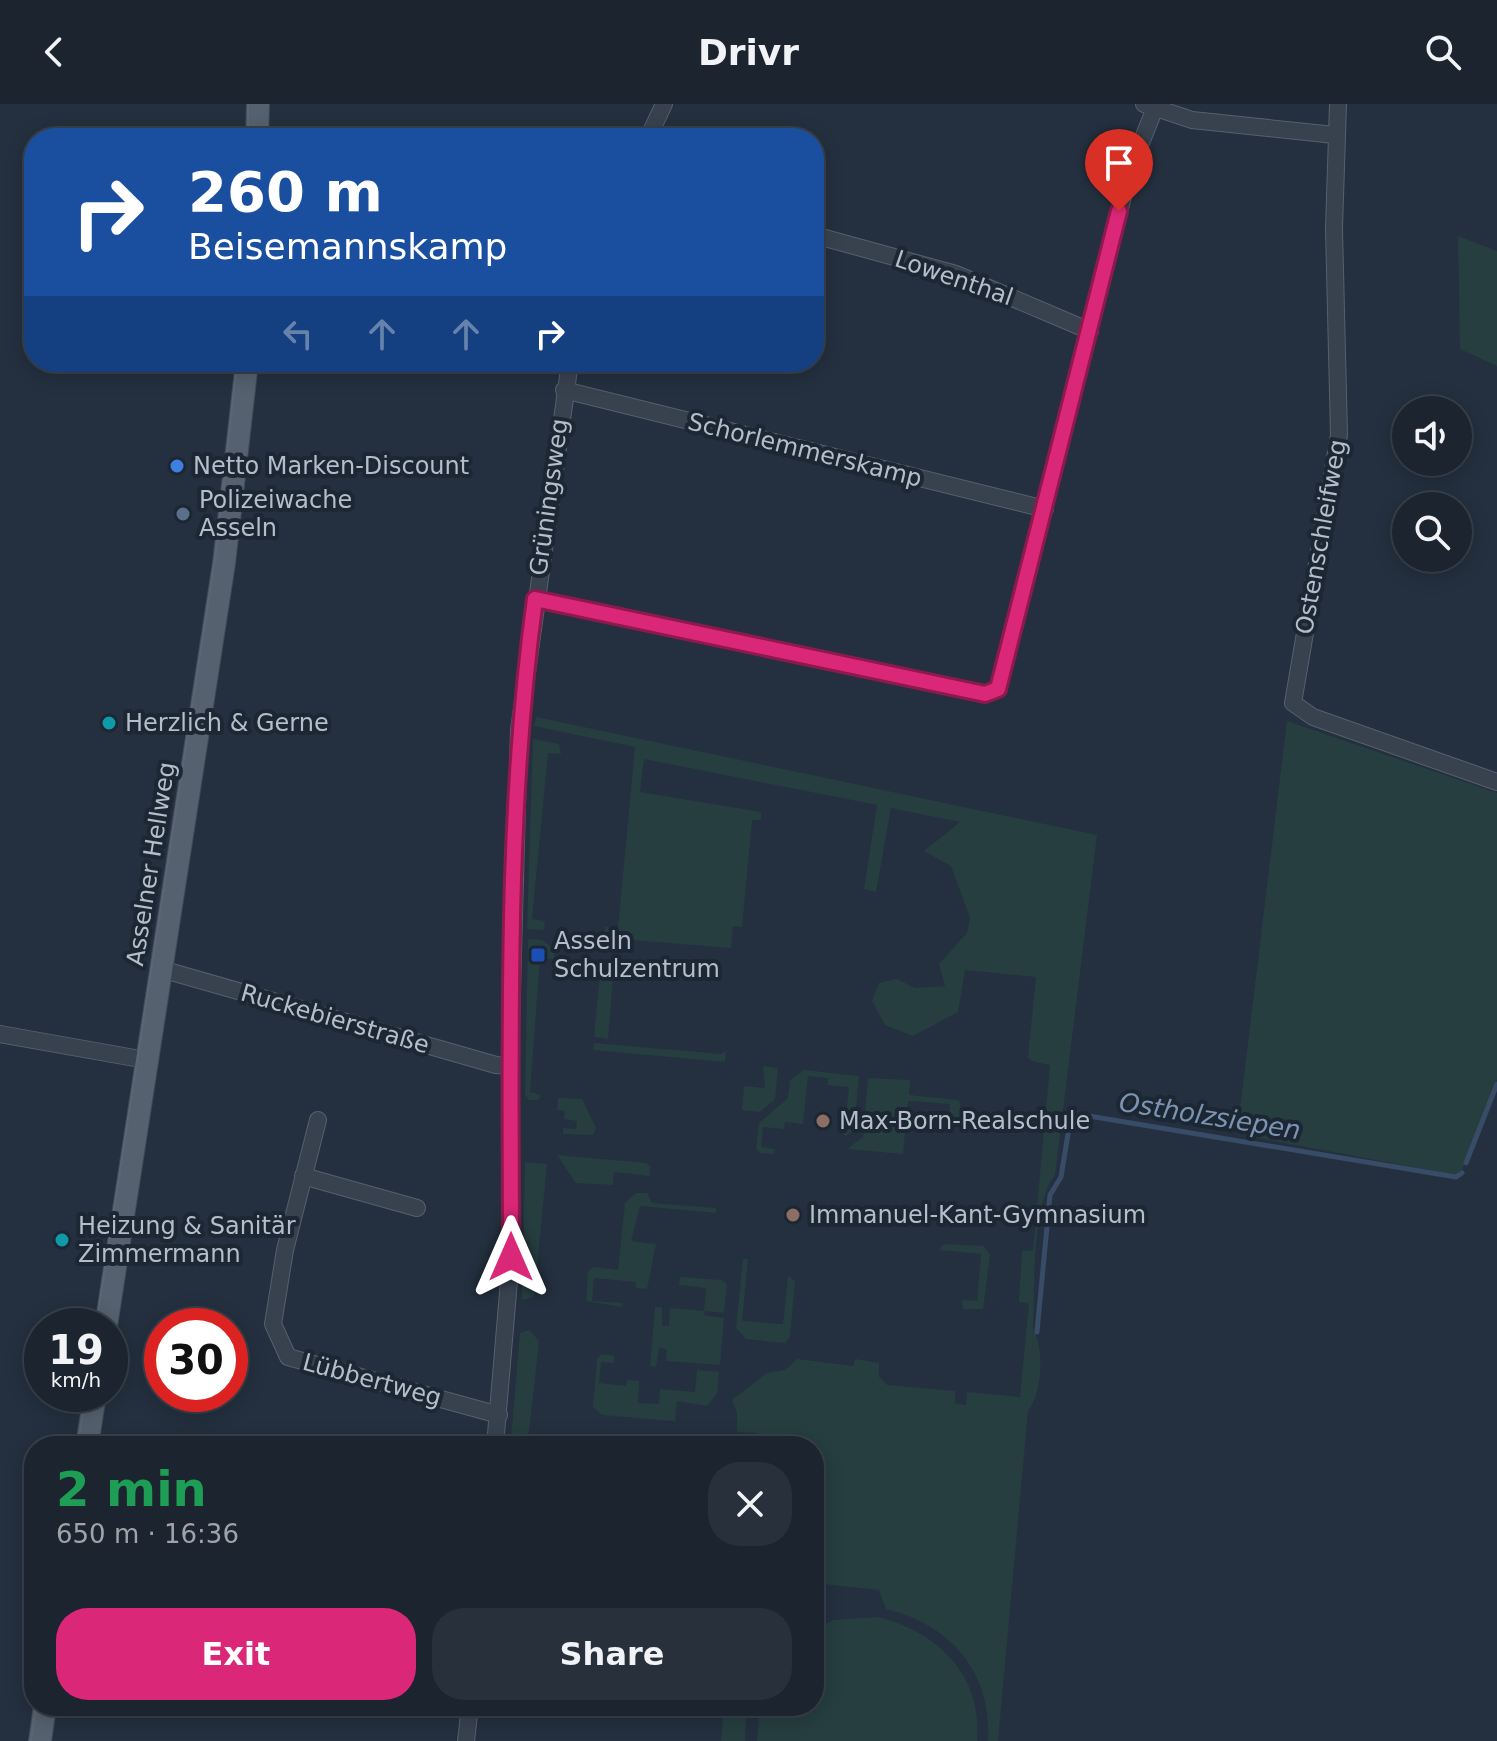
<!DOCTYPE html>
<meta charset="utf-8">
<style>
body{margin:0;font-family:"DejaVu Sans",sans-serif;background:#28303b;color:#f1f3f6;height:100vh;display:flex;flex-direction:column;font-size:30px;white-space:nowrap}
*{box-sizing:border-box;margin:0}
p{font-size:26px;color:#a0a4aa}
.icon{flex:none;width:44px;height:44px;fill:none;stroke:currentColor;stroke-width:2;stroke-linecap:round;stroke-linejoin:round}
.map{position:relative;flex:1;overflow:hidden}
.drawer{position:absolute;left:24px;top:1332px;width:800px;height:280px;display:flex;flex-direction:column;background:#1b242f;border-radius:32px;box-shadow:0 4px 20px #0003,0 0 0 2px #39414b}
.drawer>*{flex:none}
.banner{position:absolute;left:24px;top:24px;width:800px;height:244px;border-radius:32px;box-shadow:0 4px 20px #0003,0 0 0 2px #39414b;background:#1a4fa0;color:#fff;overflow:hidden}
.controls{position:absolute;left:1392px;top:292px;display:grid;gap:16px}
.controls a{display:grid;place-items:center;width:80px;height:80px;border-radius:50%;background:#1b242f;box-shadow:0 4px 20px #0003,0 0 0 2px #39414b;font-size:40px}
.speed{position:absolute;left:24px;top:1204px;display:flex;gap:16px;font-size:40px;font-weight:700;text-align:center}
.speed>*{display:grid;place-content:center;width:104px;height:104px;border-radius:50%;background:#1b242f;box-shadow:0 4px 20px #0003,0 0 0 2px #39414b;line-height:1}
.speed small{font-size:20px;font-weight:400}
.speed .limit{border:12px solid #d22;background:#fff;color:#111}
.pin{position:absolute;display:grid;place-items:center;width:68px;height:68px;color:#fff;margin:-82px -34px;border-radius:50% 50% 50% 0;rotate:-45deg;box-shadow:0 0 8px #0007}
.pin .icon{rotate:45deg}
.me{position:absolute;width:88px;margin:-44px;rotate:0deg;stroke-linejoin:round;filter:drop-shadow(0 0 6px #0008)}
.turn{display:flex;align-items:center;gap:28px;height:168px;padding:0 32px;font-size:36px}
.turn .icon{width:104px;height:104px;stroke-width:2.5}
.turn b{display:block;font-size:56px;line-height:68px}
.lanes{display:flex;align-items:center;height:76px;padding:0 32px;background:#0003;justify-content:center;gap:40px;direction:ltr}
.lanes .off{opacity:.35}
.round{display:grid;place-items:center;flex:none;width:84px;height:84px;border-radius:32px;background:#28303b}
.headline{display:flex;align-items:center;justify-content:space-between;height:136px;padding:0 32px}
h1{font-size:48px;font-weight:700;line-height:60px;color:#1e9e55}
.action{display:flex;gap:16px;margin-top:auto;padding:16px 32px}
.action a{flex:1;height:92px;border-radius:32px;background:#db2777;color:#fff;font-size:32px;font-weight:700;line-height:92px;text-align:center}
.action a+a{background:#28303b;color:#f1f3f6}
header{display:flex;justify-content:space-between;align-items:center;height:104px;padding:0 32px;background:#1b242f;font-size:36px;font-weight:700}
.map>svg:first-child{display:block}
.green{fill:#263e40}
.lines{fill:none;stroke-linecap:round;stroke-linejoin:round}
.stream{stroke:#384c67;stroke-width:5}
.minor-casing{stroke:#56606d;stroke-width:18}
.major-casing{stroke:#414b58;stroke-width:24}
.minor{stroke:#38424f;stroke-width:16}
.major{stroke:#56616f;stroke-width:22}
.tram{stroke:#5a6676;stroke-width:2}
.route-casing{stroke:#8e194d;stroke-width:20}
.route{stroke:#db2777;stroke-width:14}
.shop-dot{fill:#3f7fe0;stroke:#1d2734;stroke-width:3}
.service-dot{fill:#5c6f8a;stroke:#1d2734;stroke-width:3}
.culture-dot{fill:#0f9aa8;stroke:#1d2734;stroke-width:3}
.transit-dot{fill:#1a4fb4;stroke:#1d2734;stroke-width:3}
.education-dot{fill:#8d6e63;stroke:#1d2734;stroke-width:3}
.labels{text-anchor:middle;stroke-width:8;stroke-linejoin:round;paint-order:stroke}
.street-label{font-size:24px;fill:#b4bdca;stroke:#1d2734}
.poi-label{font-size:24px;fill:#b4bdca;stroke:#1d2734;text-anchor:start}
.water-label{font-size:26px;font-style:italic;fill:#7c94b2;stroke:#1d2734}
</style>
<header><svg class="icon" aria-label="back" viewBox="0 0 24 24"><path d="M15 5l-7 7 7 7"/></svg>Drivr<svg class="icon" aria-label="search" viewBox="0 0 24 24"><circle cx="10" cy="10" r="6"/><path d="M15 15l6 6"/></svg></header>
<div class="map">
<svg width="1497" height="1637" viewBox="0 0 1497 1637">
<rect width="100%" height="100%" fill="#24303f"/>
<g class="green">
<path d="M1458,132L1497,147V262L1460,245Z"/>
<path d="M536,613L1097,731L1055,1071C1031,1101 1035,1185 1033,1224C1044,1244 1043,1288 1028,1307L998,1637H988C993,1569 950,1520 886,1505L879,1486L814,1479V1342H756L757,1329L737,1328V1309L732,1296L767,1269L785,1266L797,1255L853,1262L855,1255L879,1259V1273L887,1281L955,1287V1300L966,1301L967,1288L1020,1293L1029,1199L1019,1198L1022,1147L1033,1146L1050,961L1032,957L1028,953L1036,873L965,866L958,908L913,932L885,921L872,897L879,879L897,875L915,884L945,882L939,860L967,829L970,814L951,762L924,747L960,718L891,704L876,788L864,785L877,701L644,655L640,688L761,708V716H752L742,823L733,822L731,844L618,835L616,841L603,840L605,823L618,824L635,643L534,622Z"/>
<path d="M1287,617L1497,689V975L1462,1066L1456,1071L1237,1030Z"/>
<path d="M533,635L559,640L561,650L548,649L532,815L545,817L544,826L527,825Z"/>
<path d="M528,835L542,836L555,846L554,855L540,854L530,988L541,991L538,996H529L525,991Z"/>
<path d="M600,872L613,873L608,935L594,933Z"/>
<path d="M594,939L721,950L726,947L725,958L593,946Z"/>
<path d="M763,962L778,964L775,995L760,1008L742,1006L744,982L765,984Z"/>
<path d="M804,966L859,972L854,1026L844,1033L849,983L828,981V974L808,972L803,1020L785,1018L784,1025L763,1023L761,1043L775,1045L773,1050L760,1049L756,1045L759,1019L788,994L790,976Z"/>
<path d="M868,974L910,976L909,991L959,996L964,1021H948L950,1000L908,997L903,1050L847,1045L863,1033Z"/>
<path d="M558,994L582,995L596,1024L593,1031L563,1030V1024L576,1025L577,1017L564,1015L565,1007L557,1006Z"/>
<path d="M557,1051L646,1059L650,1062V1072L614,1068L613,1081L576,1079Z"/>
<path d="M525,1058L547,1060L534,1193L522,1196Z"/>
<path d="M636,1089H647L652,1099L716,1104V1109L640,1102L631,1137L656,1140L647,1185L636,1184V1178L594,1174L592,1197L623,1199L622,1203L586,1197L588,1168L593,1163L618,1166L625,1099Z"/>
<path d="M944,1140L983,1142L990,1150L983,1205H963L962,1196L977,1197L981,1150L939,1146Z"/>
<path d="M743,1155H748L742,1217L783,1220L788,1172L795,1177L790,1233L785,1239L746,1235L736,1224Z"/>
<path d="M680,1173L721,1176L727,1180L724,1209L705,1207L704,1211L724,1214L720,1261L666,1257L667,1245L659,1244L656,1263L650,1262L655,1203H662V1222H669L670,1204L704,1207L706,1184L679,1181Z"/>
<path d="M529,1226L539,1237L529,1328L520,1337L511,1335L520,1229Z"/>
<path d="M601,1250L614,1252V1259L601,1258L599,1279L626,1282L627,1276L639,1277L638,1299L659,1300L660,1285L695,1288L697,1266L719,1268L717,1290L707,1302L677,1297L675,1317L602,1311L593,1303L597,1255Z"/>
<path d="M878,1513C938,1528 983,1571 977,1637H757L760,1602H814V1526L833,1516Z"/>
<path d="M724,1602H747L745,1637H721Z"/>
</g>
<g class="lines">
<g class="stream">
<path d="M1466,1059L1497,980"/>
<path d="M1037,1228L1050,1091L1061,1073L1069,1024L1077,1010L1456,1073L1462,1069"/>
</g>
<g class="minor-casing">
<g id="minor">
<path d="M1144,0L1192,16L1335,31"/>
<path d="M1338,0L1334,125L1339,331L1293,599L1313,613L1497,678"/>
<path d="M648,34L664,0"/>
<path d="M814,131L956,170L1090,227"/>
<path d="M564,286L1045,405"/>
<path d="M535,495L985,590L998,585L1129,69L1155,4"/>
<path d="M161,865L496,961L510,962"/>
<path d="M0,930L146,956"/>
<path d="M318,1016L285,1146L273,1220L288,1253L499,1311"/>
<path d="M303,1072L417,1104"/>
<path d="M495,1342L511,1153L510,962L519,626L570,258"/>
<path d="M466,1637L470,1602"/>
</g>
</g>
<g class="major-casing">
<g id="major">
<path d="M257,34L258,0"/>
<path d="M106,1222L224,459L247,258"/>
<path d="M87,1342L95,1290"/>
<path d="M40,1637L45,1602"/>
</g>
</g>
<use href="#minor" class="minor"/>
<use href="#major" class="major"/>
<g class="tram">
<path d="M248,34V0"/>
<path d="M96,1222L217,442L237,258"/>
<path d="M78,1342L86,1290"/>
<path d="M31,1637L36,1602"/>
</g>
</g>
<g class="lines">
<g class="route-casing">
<path id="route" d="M511,1153C511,934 505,712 535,495L985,590L998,585L1119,107"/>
</g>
<use href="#route" class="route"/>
</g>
<circle class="shop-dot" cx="177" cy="362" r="8"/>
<circle class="service-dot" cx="183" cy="410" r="8"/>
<g class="culture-dot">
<circle cx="109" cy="619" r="8"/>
<circle cx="62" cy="1136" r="8"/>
</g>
<rect class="transit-dot" x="530" y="843" width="16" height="16" rx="4"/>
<g class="education-dot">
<circle cx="823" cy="1017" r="8"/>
<circle cx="793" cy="1111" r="8"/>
</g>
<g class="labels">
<g class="street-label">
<text transform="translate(954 174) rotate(19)" y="8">Lowenthal</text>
<text transform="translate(805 346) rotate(14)" y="8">Schorlemmerskamp</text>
<text transform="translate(549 393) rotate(-82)" y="8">Grüningsweg</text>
<text transform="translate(1321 433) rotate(-80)" y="8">Ostenschleifweg</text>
<text transform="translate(151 760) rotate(-81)" y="8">Asselner Hellweg</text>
<text transform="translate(335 915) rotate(16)" y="8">Ruckebierstraße</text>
<text transform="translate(372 1276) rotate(15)" y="8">Lübbertweg</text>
</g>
<g class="poi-label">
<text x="193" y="370">Netto Marken-Discount</text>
<text x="199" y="404">Polizeiwache<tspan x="199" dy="28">Asseln</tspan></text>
<text x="125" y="627">Herzlich &amp; Gerne</text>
<text x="554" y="845">Asseln<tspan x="554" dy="28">Schulzentrum</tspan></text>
<text x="839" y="1025">Max-Born-Realschule</text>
<text x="809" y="1119">Immanuel-Kant-Gymnasium</text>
<text x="78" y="1130">Heizung &amp; Sanitär<tspan x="78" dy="28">Zimmermann</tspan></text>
</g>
<g class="water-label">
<text transform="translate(1210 1012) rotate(9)" y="9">Ostholzsiepen</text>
</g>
</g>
</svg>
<div class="controls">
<a><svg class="icon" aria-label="sound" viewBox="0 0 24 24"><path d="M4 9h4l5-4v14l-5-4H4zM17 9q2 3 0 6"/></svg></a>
<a><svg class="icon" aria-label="search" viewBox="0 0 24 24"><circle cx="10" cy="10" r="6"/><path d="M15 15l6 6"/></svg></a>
</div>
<div class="speed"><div>19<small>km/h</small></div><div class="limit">30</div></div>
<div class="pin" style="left:1119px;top:107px;background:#d93025"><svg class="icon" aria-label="arrive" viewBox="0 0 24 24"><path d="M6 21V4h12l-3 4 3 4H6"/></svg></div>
<svg class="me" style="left:511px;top:1153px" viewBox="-20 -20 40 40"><path d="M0-17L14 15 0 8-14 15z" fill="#db2777" stroke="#fff" stroke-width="4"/></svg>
<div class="banner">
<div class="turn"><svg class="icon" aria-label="right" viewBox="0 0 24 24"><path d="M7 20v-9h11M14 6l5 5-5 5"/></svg><div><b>260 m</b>Beisemannskamp</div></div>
<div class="lanes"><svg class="icon off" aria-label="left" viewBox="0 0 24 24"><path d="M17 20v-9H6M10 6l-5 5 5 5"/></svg><svg class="icon off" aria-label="ahead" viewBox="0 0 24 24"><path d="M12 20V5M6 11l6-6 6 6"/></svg><svg class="icon off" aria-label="ahead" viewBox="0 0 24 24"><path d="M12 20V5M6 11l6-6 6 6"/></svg><svg class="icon" aria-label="right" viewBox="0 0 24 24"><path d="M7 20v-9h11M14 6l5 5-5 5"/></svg></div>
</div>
<section class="drawer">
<div class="headline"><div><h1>2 min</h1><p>650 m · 16:36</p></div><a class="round"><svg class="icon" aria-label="close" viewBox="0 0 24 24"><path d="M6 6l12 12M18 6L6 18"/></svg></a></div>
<div class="action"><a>Exit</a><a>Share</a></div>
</section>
</div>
